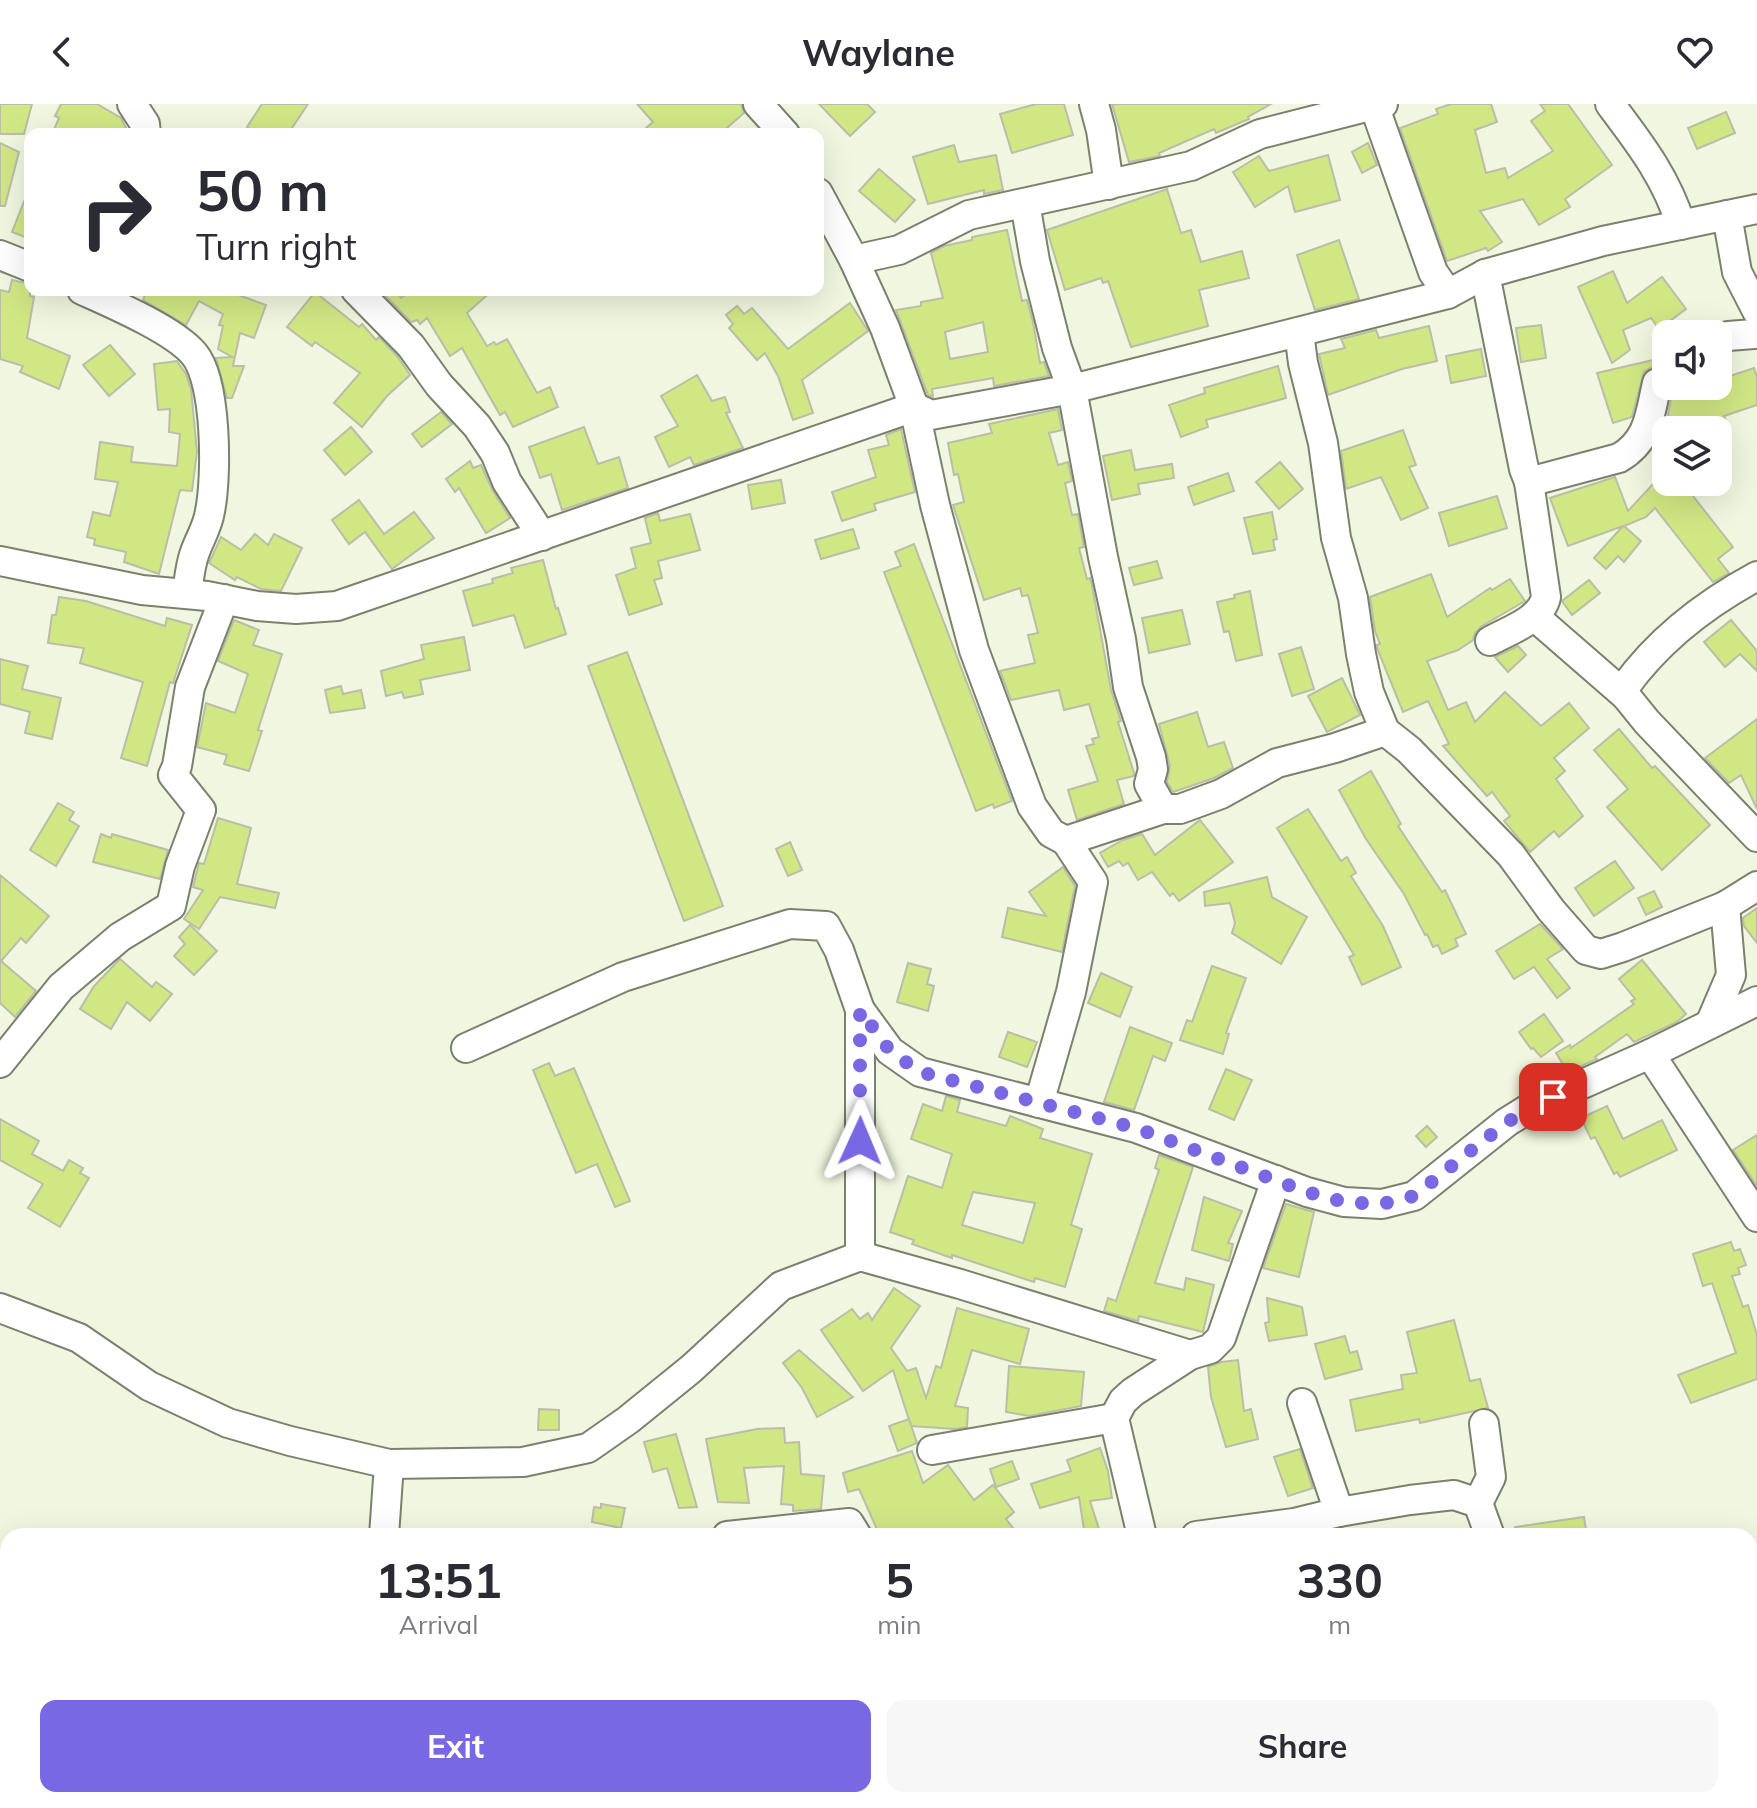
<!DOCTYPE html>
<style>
body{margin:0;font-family:Mulish,sans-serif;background:#f7f7f7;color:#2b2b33;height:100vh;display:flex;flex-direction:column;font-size:30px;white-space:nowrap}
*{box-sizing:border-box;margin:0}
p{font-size:26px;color:#7c7c81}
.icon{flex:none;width:44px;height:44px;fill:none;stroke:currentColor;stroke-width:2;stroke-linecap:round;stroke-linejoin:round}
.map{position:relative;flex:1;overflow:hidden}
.side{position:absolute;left:0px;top:1424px;width:1758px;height:280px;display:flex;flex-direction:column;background:#fff;border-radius:24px 24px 0 0;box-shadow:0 8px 32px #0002}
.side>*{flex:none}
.banner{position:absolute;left:24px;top:24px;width:800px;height:168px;border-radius:16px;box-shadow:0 8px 32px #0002;background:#fff;color:#2b2b33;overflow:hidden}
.fabs{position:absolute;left:1652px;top:216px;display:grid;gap:16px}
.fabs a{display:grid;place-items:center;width:80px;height:80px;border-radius:16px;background:#fff;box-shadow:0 8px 32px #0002;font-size:40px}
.pin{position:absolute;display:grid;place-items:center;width:68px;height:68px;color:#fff;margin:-34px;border-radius:16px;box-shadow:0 4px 12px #0006}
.me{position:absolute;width:88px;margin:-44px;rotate:1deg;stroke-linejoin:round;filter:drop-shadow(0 0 6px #0008)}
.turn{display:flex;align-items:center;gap:28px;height:168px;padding:0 40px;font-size:36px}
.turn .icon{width:104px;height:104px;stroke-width:2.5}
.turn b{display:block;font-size:56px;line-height:68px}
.eta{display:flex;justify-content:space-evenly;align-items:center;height:136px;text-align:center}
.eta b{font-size:48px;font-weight:700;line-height:56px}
.cta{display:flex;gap:16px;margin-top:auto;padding:16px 40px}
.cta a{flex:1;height:92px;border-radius:16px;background:#7868e3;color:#fff;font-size:32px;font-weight:700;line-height:92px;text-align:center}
.cta a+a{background:#f7f7f7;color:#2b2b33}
header{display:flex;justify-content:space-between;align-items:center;height:104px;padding:0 40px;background:#fff;font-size:36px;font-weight:700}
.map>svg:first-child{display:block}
.building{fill:#d1e784;stroke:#b9bea8;stroke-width:2;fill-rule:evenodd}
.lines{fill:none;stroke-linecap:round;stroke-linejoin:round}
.minor-casing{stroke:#7b816c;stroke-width:32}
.minor{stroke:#fff;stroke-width:28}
.route{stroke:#7868e3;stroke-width:14;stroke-dasharray:0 25.2}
</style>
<header><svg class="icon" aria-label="back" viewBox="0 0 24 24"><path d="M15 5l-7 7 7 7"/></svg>Waylane<svg class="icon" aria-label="heart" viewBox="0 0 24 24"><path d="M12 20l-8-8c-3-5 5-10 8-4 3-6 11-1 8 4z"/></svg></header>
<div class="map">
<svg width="1757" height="1704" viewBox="0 0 1757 1704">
<rect width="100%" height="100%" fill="#f0f6df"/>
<g class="building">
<path d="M0,0H32L24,30H0Z"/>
<path d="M61,0H97L121,14L129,30H52L59,14L55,12Z"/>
<path d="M262,0H308L288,30H257L247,23Z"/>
<path d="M637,0H741L744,9L720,30H639L653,18Z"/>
<path d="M819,0H867L875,8L850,32Z"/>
<path d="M1036,0H1064L1073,31L1012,49L1000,10Z"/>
<path d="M1112,0H1271L1248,13L1249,15L1216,29L1214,25L1159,49L1160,52L1129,58Z"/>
<path d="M1451,0H1491L1497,18L1475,26L1486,69L1505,64L1508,74L1553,47L1531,17L1545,7L1540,0H1568L1612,61L1565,95L1570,103L1539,121L1523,95L1480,107L1502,138L1488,147L1486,144L1447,157L1400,24L1438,10L1436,5Z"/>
<path d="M1726,8L1735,29L1697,45L1688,24Z"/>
<path d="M0,39L19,48L5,102H0Z"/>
<path d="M1368,39L1377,61L1362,69L1352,48Z"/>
<path d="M954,41L959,58L996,51L1003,86L984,90V86L928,100L913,53Z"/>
<path d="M1328,51L1340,96L1295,108L1288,82L1255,103L1233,68L1259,52L1269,67Z"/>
<path d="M879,65L915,96L895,118L859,87Z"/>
<path d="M29,85H30V135L12,128Z"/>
<path d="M1167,85L1181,129L1191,126L1201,158L1242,147L1249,174L1199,186L1208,222L1131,243L1108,177L1103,179L1101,174L1065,186L1047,126Z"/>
<path d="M1007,126L1022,197L1027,196L1033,218L1040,259L1044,258L1049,272L994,282L993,274L932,285L933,293L928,291L896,206L921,202V198L943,194L931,149L944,142L972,136V133ZM983,218L988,248L950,255L945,228Z"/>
<path d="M1339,136L1359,195L1315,206L1297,151Z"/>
<path d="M1613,167L1627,199L1662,173L1686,205L1659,225L1651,214L1623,226L1630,246L1612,259L1578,183Z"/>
<path d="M12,176L30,180V192L34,193L27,234L70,252L59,285L20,268L23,262L0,255V186L9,188Z"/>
<path d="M147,186H225L266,201L254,234L240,229L233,262H244L232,294H227L216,254L232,253L218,245L223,222L219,221L223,210L199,197L186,221L143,196Z"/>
<path d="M380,186H394L401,194L412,186H493L467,209L487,242L494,238L496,241L507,235L537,289L550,283L558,303L513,323L505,308L500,311L462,244L450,252L427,214L420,220L417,216L411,218Z"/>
<path d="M315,188L359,223L362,220L376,236L379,233L398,253L410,271L387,292L362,323L334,299L360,269L315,238L312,242L287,223Z"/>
<path d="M850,199L868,227L802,276L813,309L793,316L778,272L765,249L757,256L729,224L733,220L726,211L737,202L744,210L752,204L788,245Z"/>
<path d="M1541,221L1546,254L1521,258L1516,224Z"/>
<path d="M1429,222L1437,257L1402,265L1328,291L1319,250L1345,244L1341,235L1376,226L1379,234Z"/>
<path d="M110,241L135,270L109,292L83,261Z"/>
<path d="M1481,245L1486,272L1451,279L1446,252Z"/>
<path d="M1666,253V265L1652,263L1644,268L1632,313L1613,319L1597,269Z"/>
<path d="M177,257L186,270L191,285L197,348L192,387L180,386L159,470L124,458L126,448L94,441L95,435L87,433L93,408L110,412L118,378L95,375L100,338L133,343L131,358L177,362L180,330L169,328L170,305L158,306L154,260Z"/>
<path d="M1278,262L1286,294L1206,316L1208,323L1181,333L1169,301L1205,289L1204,284Z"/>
<path d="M1754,264L1757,273V301L1724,312L1726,318L1697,326H1673L1668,310L1674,282H1718V276Z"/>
<path d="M697,271L712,297L725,293L730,308L726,309L743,344L694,361L690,353L669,363L655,333L678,322L661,292Z"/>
<path d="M1058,305L1062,326L1049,329L1058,361L1068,358L1072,377L1065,379L1072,411L1078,410L1084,443L1079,444L1087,475L1090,474L1092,481L1111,586L1121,617L1118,618L1134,669V672L1117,676L1124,700L1077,716L1068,686L1098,677L1086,642L1094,640L1092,635L1099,633L1089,600L1064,606L1059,586L1011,596L1000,567L1035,559L1028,531L1038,529L1028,491L1022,492L1020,484L984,496L953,401L964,398L958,370L954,371L948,339L992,329L989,320Z"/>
<path d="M441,308L452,320L422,343L412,330Z"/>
<path d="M351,323L372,348L345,371L324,346Z"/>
<path d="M584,323L598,360L619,353L628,384L562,406L551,370L540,374L529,343Z"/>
<path d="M901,325L915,388L874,400L876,406L842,417L832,388L876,373L868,346L889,341L886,331Z"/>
<path d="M1403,326L1416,361L1409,363L1428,404L1401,416L1381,373L1346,385L1341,347Z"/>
<path d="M1131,346L1135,366L1172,360L1174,374L1138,380L1140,390L1112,396L1103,352Z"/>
<path d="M470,357L473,364L481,361L493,387L510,414L486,429L459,384L455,388L446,375Z"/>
<path d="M1280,358L1303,385L1279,405L1256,378Z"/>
<path d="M1666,366V378H1682L1733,443L1718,455L1729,469L1713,478L1655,404L1646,413L1624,422L1641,437L1624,458L1618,452L1606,465L1594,454L1623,422L1568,442L1550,394L1615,373L1628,407Z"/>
<path d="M1228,369L1234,387L1194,401L1188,383Z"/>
<path d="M781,376L785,399L752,405L748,381Z"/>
<path d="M1497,392L1507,424L1449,442L1439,409Z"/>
<path d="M359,396L384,430L414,408L434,434L392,465L365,428L349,440L332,416Z"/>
<path d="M1272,408L1277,435L1273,436L1275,446L1253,450L1244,414Z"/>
<path d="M658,409L660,417L690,410L700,446L658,457L662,474L654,476L662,500L629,511L616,471L636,464L631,444L651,439L645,414Z"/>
<path d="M853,425L859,444L821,455L815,436Z"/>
<path d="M255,430L268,441L274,430L302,444L281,487L261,485L237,473L235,476L209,459L221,433L241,446Z"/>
<path d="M914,440L1012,697L994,704L993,700L976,707L884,468L901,462L895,448Z"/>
<path d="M543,456L556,505L558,504L566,530L525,544L514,511L473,522L463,487L493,479L492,475L513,469L511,464Z"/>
<path d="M1157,457L1162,474L1134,481L1129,464Z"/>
<path d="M1431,470L1447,513L1490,484L1492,486L1510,475L1525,497L1482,522L1475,529L1473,536L1458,546L1427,557L1448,606L1466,598L1475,618L1505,588L1541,622L1569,599L1589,624L1554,654L1565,667L1556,675L1583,712L1559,733L1554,727L1530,748L1504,717L1510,712L1492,688L1487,692L1443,642L1449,640L1428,597L1403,608L1377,544V541L1380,540L1375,527L1370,493Z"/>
<path d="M1589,476L1600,489L1572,511L1562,497Z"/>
<path d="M1250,487L1262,551L1236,557L1229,527L1224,528L1217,498L1235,494L1234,491Z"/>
<path d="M59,493L86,497L165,522L167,514L192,521L173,579L170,578L147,662L121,654L143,578L80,559L84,544L48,539L52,511H56Z"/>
<path d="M1182,506L1190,540L1149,549L1142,514Z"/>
<path d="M234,516L259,526L253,541L282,550L258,626L262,627L249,667L224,660L227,651L197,643L206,599L235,609L248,570L218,557Z"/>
<path d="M1731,516L1757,547V567L1740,550L1725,563L1704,538Z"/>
<path d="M464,533L470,566L420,576L423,590L404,594L402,588L386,592L381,567L424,555L421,541Z"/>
<path d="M1518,542L1526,551L1508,568L1495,553Z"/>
<path d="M1301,543L1314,585L1292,592L1279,550Z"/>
<path d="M627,548L723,802L684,817L588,562Z"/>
<path d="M0,555L28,562L22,585L61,594L52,635L25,629L30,608L0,600Z"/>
<path d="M1342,574L1360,611L1327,628L1308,592Z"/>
<path d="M341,582L343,590L361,586L365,604L330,609L325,586Z"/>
<path d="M1197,608L1208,643L1224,638L1233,664L1214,674L1173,688L1167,678L1170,662L1159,620Z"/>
<path d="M1757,615V705L1741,671L1729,679L1705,654Z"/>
<path d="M1619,625L1652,664L1655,662L1710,721L1662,766L1607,703L1628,685L1594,646Z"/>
<path d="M1371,667L1401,720L1398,722L1442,788L1445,786L1466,830L1455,835L1458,842L1442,850L1438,841L1433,843L1427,830L1425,831L1404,790L1366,735L1339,686Z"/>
<path d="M58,699L74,708L69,716L79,722L56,762L30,746Z"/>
<path d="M1308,705L1341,757L1347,753L1356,769L1351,772L1383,822L1401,863L1362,881L1349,853L1354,851L1277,724Z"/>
<path d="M218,714L251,724L237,780L279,789L275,804L220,793L199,825L184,815L203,786L193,783L199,759L204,760Z"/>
<path d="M1200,716L1233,758L1179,797L1173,789L1170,792L1152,768L1138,776L1128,759L1123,762L1119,757L1108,763L1100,749L1123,736L1142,730L1155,751Z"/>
<path d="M101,730L111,734L112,730L168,746L160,775L93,758Z"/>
<path d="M790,738L802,766L788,772L776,745Z"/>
<path d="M1615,757L1634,784L1594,812L1575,784Z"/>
<path d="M1063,763L1075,782L1062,848L1002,833L1008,804L1046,812L1029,788Z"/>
<path d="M0,771L49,812L26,839L21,834L1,857L36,887L15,913L0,899Z"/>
<path d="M1267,773L1272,793L1307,813L1281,860L1232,829L1235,819L1230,799L1205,802L1204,788Z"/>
<path d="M1654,787L1662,803L1646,811L1638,794Z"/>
<path d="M1757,804V839L1744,822L1743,814Z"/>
<path d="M1540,820L1563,845L1547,855L1570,884L1557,894L1534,863L1514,875L1496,847Z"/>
<path d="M190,821L217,847L194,871L174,852L185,840L179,833Z"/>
<path d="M120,855L152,883L156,878L172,890L150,917L127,898L111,925L80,905L94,882Z"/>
<path d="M1642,856L1686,910L1677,918L1634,938L1627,930L1595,953L1597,955L1568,968L1556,949L1570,941L1571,944L1634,900L1631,897L1635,895L1619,875Z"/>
<path d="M908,859L931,865L927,880L934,882L928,907L897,898Z"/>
<path d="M1212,862L1246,874L1226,929L1229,930L1223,950L1180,936L1187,916L1192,918Z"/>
<path d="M1101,869L1132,883L1120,913L1088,899Z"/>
<path d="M1544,910L1563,937L1541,953L1533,944L1531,945L1519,928Z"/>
<path d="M1130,923L1172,939L1165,957L1153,952L1134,1006L1104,998Z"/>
<path d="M1008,928L1037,938L1027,963L999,953Z"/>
<path d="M549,959L555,972L574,964L630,1097L615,1103L597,1060L576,1069L533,966Z"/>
<path d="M1226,965L1252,976L1234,1016L1209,1005Z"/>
<path d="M946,992L960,996L957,1008L1006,1022L1010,1012L1043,1025L1040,1034L1092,1050L1071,1121L1082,1125L1065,1183L1035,1174L1034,1178L952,1151V1154L912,1140L914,1136L890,1128L908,1072L942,1084L952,1050L911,1035L923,1000L942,1007ZM973,1088L1035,1099L1023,1139L962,1121Z"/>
<path d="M1607,1002L1623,1035L1662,1016L1677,1046L1620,1073L1617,1068L1614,1070L1595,1033L1591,1035L1581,1014Z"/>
<path d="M0,1015L39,1037L32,1050L63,1067L69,1056L83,1064L80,1069L89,1074L60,1123L28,1104L43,1080L0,1056Z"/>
<path d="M1427,1022L1437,1033L1426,1043L1416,1032Z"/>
<path d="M1757,1031V1082L1733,1046Z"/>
<path d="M1159,1051L1193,1063L1155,1179L1184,1186L1186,1174L1214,1181L1203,1228L1139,1212L1138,1217L1104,1207L1108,1194L1116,1197L1159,1066L1155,1064Z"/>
<path d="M1204,1093L1242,1107L1228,1139L1233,1140L1229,1157L1192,1146Z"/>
<path d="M1286,1100L1314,1108L1299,1173L1263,1164Z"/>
<path d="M1731,1138L1734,1147L1740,1145L1746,1161L1738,1164L1740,1170L1732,1172L1743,1203L1748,1201L1757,1231V1275L1691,1299L1678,1271L1736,1249L1712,1179L1703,1182L1693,1150Z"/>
<path d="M894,1184L920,1202L891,1244L907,1267L916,1264L926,1294L936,1262L941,1264L957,1204L1029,1225L1020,1260L972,1246L955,1302L968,1304L967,1323L955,1325L911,1322L893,1266L863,1287L821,1226L852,1205L860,1215L868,1209L872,1216Z"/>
<path d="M1267,1194L1302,1203L1307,1231L1269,1237L1265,1219L1269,1218Z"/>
<path d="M1454,1216L1470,1277L1480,1275L1488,1304L1420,1319L1419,1315L1356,1327L1350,1296L1403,1285L1401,1271L1417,1269L1407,1228Z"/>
<path d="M1345,1232L1350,1249L1357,1247L1362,1265L1325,1275L1315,1240Z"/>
<path d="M799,1246L853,1293L817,1313L802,1284L783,1259Z"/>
<path d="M1238,1256L1244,1307L1251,1305L1258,1335L1226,1343L1211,1293L1208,1263L1221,1258Z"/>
<path d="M1009,1262L1084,1268L1081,1302L1029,1312L1006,1308Z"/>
<path d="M539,1305L559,1306V1326H538Z"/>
<path d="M909,1315L917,1339L898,1347L889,1322Z"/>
<path d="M784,1324L785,1339L799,1338L801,1370L824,1372L821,1405L793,1407V1401L781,1400L784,1362L744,1364L749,1399L718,1398L706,1335L757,1325Z"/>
<path d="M676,1330L697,1403L679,1404L667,1364L653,1368L644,1338Z"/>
<path d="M1100,1344L1108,1367L1112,1394L1090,1397L1100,1428L1085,1432L1079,1393L1040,1404L1031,1380L1071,1367L1067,1356Z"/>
<path d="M1300,1345L1313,1384L1288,1392L1274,1353Z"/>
<path d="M912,1347L923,1379L948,1361L974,1396L993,1381L1014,1408L1006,1415L1019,1432H880L859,1385L848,1388L843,1369Z"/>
<path d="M1012,1357L1019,1375L996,1383L990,1365Z"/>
<path d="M601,1400L625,1404L621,1424L592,1418L594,1403L601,1404Z"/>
<path d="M1584,1413L1587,1432H1516L1515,1423Z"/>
</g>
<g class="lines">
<g class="minor-casing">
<g id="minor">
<path d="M132,0L145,20L146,30"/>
<path d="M758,0L785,30"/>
<path d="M1094,0L1101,26L1109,81"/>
<path d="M1383,0L1374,1L1433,168L1448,190"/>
<path d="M1610,0C1640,40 1666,73 1681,121"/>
<path d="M818,89L854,156L885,224L914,303L935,401L974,546L1032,702L1051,729L1066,737L1093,778L1071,888L1039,999"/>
<path d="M1025,99L1035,157L1057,244L1072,285L1103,453L1121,535L1128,583L1151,653L1153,665L1149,680L1163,705H1180L1221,690L1277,659L1335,644L1385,627"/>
<path d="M1727,111L1737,168L1757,207"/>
<path d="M0,151L30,163"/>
<path d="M854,156L899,146L969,111L1191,62L1260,30L1374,1"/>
<path d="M1485,170L1524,365L1529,378L1546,493C1541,516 1510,526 1490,537"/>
<path d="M82,186C111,199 174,226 194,250C217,277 217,373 210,407C208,422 200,434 195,448C190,461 189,476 187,490"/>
<path d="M356,186L411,242L439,281L477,322L495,349L507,378L542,432"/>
<path d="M1299,228L1303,259L1323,339L1336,434L1353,494L1361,550L1369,588L1385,627L1409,646L1511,751L1551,806L1586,846L1601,850L1623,843L1725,802L1757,782"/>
<path d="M1728,232L1754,230L1757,227"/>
<path d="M914,303L931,311L1072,285L1448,190L1485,170L1603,137L1757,105"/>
<path d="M1529,378L1619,354C1649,337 1650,310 1657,279"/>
<path d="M0,457L142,486L207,492L257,502L296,505L337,502L914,303"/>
<path d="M1757,472C1705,500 1659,535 1624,584L1626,592L1647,618L1757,733"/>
<path d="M1534,512L1626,592"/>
<path d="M1066,737L1163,705"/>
<path d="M1710,920L1731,871L1725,802"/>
<path d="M466,944L623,873L790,820L826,822L839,846L860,906"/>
<path d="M1650,950L1757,1113"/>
<path d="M0,959L61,883L120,833L171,802L180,762L201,706L173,671L177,662L190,583L224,495"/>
<path d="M860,1152V906L890,947L920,968L1136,1024L1307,1088L1344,1098L1382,1100L1414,1092L1507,1018L1531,1003L1650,950L1757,897"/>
<path d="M0,1204L79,1234L149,1282L228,1319L290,1337L389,1360L523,1358L588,1344L628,1316L691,1265L781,1182L860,1152L960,1180L1190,1251"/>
<path d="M1302,1299L1339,1408"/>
<path d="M932,1346L1114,1314"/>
<path d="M1478,1399L1491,1373L1484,1320"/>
<path d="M384,1432L389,1360"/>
<path d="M727,1432L849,1419L857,1432"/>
<path d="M1142,1432L1114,1314L1123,1297L1133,1288L1190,1251L1210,1245L1221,1234L1276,1076"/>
<path d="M1196,1432L1294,1419L1339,1408L1410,1396L1454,1391L1478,1399L1490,1432"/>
<path d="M1750,1462L1757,1460"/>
<path d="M1750,1589L1757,1587"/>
<path d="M304,1696L334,1703L368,1704"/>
<path d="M596,1696L598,1704"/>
<path d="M760,1696L765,1704"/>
<path d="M1022,1696L1023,1704"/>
<path d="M1311,1696L1319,1704"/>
<path d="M1528,1696L1529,1699L1677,1697L1679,1704"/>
<path d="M514,1704L550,1696"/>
<path d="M1497,1704L1509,1700L1529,1699"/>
</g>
</g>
<use href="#minor" class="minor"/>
</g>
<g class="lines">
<path class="route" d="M860,1037V906L890,947L920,968L1136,1024L1307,1088L1344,1098L1382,1100L1414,1092L1507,1018L1553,993"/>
</g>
</svg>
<div class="fabs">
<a><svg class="icon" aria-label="sound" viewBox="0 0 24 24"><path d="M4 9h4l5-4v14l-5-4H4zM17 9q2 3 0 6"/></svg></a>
<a><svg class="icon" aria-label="layers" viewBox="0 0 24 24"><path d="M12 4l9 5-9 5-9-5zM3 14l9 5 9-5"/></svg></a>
</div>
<div class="pin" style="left:1553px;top:993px;background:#d93025"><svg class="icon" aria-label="arrive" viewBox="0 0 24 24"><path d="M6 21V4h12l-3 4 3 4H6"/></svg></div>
<svg class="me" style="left:860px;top:1037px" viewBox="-20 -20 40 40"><path d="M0-17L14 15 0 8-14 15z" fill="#7868e3" stroke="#fff" stroke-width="4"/></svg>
<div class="banner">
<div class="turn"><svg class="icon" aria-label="right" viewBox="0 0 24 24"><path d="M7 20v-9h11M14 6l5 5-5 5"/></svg><div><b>50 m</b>Turn right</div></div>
</div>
<section class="side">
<div class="eta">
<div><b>13:51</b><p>Arrival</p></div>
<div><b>5</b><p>min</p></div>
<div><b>330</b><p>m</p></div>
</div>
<div class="cta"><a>Exit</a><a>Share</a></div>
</section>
</div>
